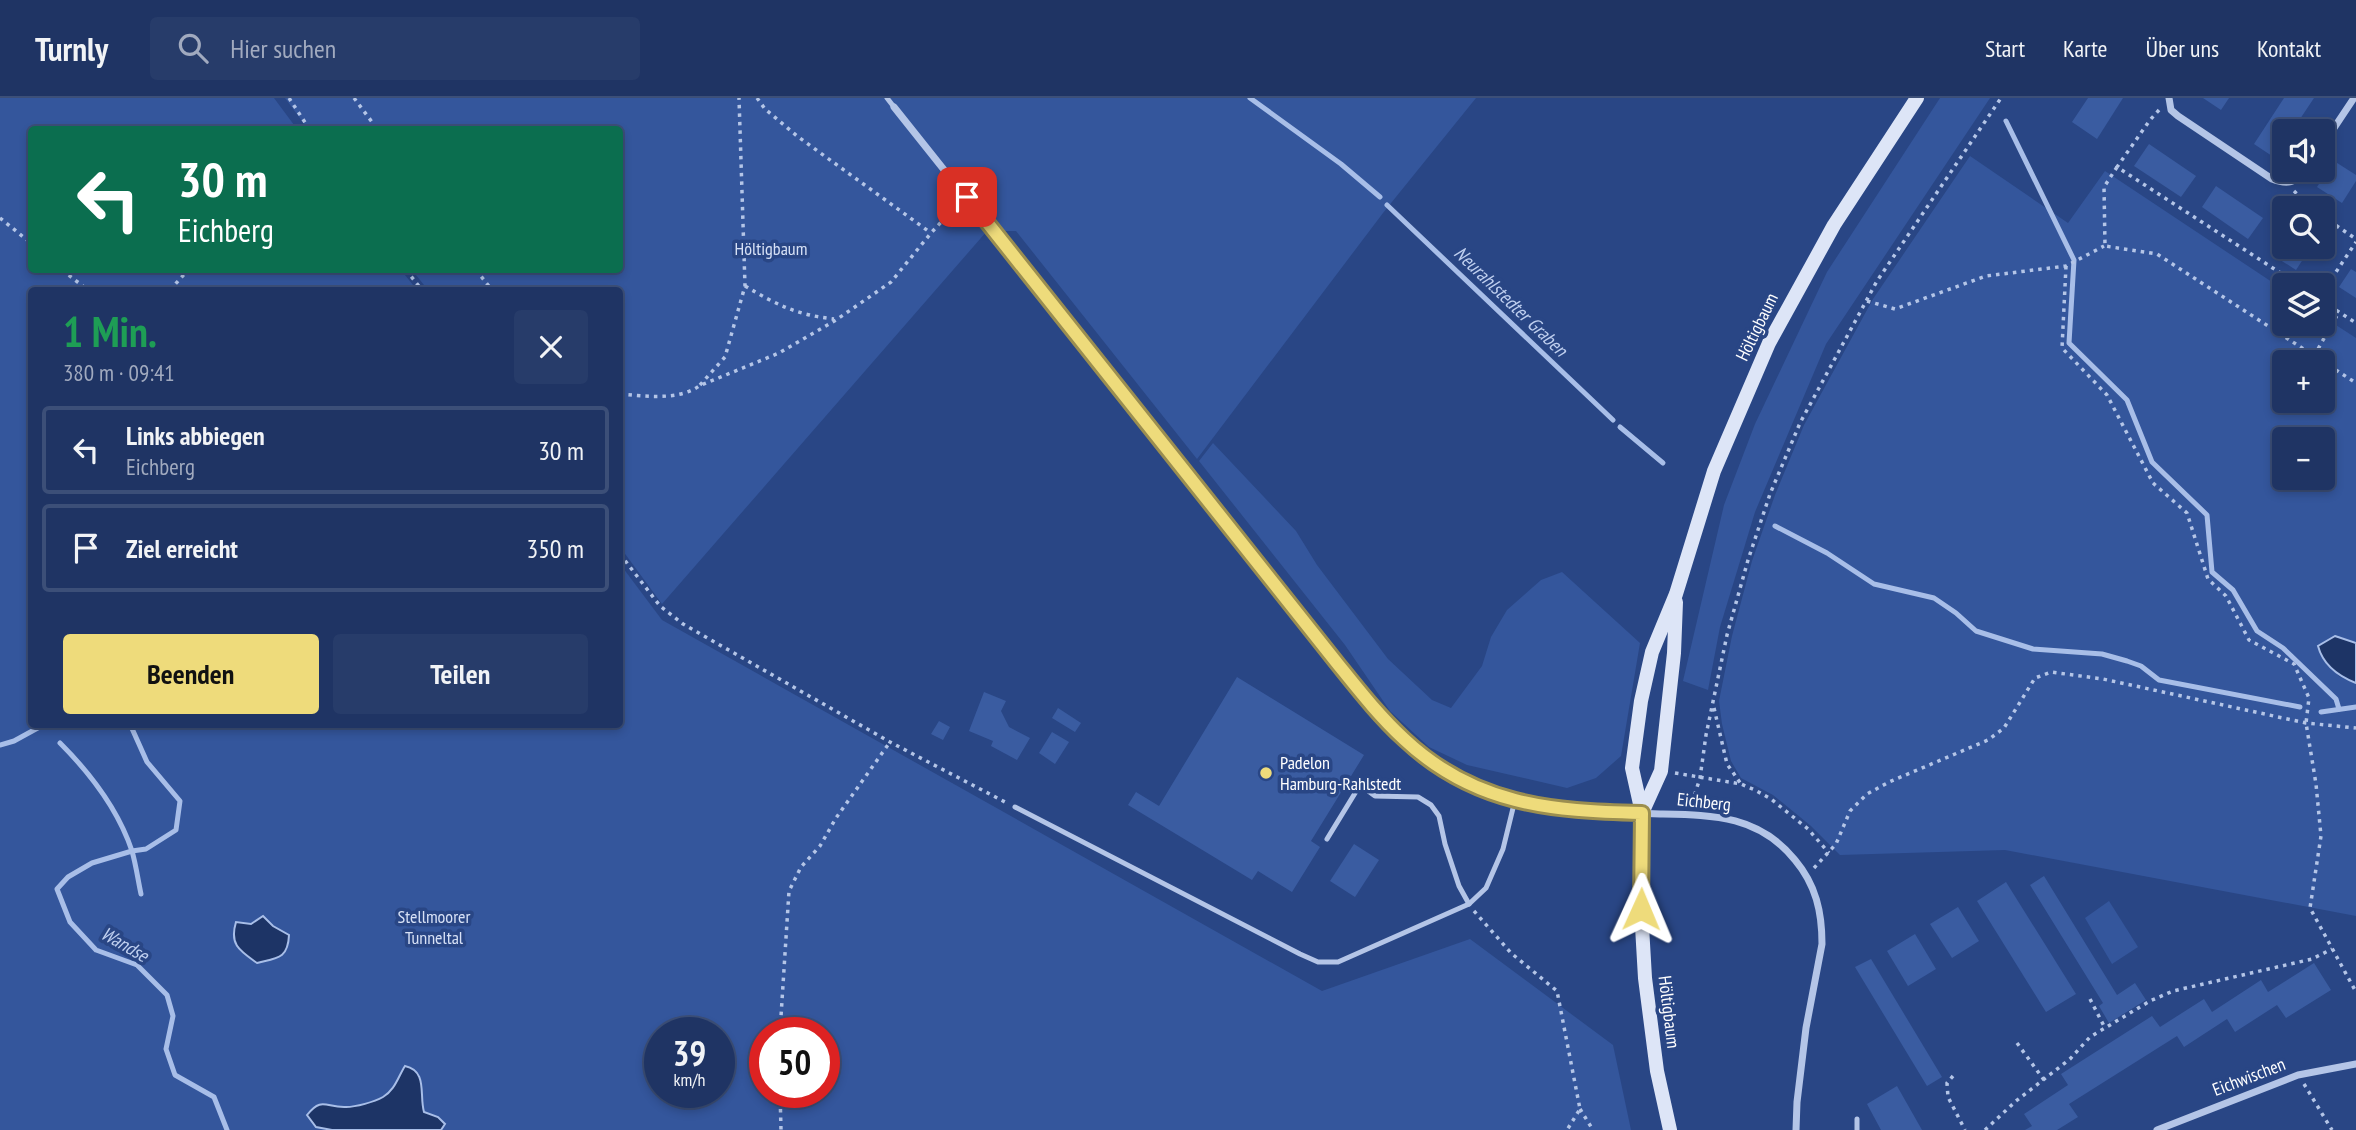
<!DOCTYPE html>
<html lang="de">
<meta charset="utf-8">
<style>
body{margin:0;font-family:"PT Sans Narrow",sans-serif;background:#273c6a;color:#f1f3f6;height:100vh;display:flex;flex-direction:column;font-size:26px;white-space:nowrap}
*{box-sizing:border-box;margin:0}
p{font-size:23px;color:#a1aabf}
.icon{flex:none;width:38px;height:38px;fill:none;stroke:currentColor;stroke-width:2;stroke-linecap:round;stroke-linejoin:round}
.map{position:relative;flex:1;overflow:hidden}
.drawer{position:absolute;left:28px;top:189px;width:595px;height:441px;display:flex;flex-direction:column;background:#1f3464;border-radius:7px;box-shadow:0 4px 10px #0003,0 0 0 2px #3c4f78}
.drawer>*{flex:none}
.top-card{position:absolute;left:28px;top:28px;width:595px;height:147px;border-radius:7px;box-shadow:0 4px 10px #0003,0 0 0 2px #3c4f78;background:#0b6e4f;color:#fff;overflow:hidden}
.fabs{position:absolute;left:2272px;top:21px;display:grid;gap:14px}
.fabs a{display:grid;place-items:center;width:63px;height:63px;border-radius:7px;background:#1f3464;box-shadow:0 4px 10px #0003,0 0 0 2px #3c4f78;font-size:35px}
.speed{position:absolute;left:644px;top:919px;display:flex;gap:14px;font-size:35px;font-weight:700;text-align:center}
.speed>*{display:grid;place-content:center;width:91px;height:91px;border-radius:50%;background:#1f3464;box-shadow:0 4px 10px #0003,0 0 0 2px #3c4f78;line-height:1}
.speed small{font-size:18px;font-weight:400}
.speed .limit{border:10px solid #d22;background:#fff;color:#111}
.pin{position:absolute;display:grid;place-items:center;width:60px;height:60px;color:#fff;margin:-30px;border-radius:14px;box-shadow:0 4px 10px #0006}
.me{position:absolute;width:77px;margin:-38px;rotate:1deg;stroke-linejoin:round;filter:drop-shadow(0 0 5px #0008)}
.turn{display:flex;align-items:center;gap:24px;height:147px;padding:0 35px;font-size:32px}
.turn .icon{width:91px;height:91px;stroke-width:2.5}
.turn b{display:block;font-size:49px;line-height:60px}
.round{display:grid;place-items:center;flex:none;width:74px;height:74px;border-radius:7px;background:#273c6a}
.headline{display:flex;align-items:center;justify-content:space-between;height:119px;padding:0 35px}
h1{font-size:42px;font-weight:700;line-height:52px;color:#1e9e55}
.action{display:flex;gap:14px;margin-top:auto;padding:14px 35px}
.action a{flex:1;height:80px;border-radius:7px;background:#eedb7b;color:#111;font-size:28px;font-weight:700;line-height:80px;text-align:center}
.action a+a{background:#273c6a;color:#f1f3f6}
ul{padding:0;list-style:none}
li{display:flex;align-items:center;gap:21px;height:88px;margin:0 14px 10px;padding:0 21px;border:4px solid #3c4f78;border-radius:7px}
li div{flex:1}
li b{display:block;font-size:26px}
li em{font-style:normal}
header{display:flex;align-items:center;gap:42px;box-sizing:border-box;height:98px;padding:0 35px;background:#1f3464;border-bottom:2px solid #3c4f78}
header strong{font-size:33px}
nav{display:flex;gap:38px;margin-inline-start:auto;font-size:24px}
.search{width:490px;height:63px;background:#273c6a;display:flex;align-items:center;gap:18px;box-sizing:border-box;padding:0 24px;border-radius:7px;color:#a1aabf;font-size:26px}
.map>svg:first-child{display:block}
.green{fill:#34569c;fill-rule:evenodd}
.water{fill:#1d3466;stroke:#a8bee8;stroke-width:2}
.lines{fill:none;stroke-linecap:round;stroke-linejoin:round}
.stream{stroke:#a8bee8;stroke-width:5}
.building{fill:#3a5ca1}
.path{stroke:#b4c5e7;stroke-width:3.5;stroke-dasharray:3.5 5;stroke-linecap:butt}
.service{stroke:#b4c5e7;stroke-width:5}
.minor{stroke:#b4c5e7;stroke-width:7}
.secondary{stroke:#dde5f7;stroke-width:14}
.route-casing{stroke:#9b8e50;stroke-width:18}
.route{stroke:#eedb7b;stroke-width:12}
.poi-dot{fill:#eedb7b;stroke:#294685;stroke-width:2.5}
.labels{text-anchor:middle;stroke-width:7;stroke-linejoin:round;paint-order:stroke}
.park-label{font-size:18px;fill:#d7e1f6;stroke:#294685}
.street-label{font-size:18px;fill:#fff;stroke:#294685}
.poi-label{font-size:18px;fill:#fff;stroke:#294685;text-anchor:start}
.water-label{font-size:19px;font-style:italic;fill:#bfcfef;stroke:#294685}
</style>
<header>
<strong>Turnly</strong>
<div class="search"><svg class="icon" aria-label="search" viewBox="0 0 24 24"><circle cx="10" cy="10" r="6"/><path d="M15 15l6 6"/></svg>Hier suchen</div>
<nav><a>Start</a><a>Karte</a><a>Über uns</a><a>Kontakt</a></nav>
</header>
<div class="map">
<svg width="2356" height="1032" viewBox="0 0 2356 1032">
<rect width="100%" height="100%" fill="#294685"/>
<g class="green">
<path d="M0,0H274L297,31L32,32V172H401L417,192H32V626H620V466L662,522L1322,893L1470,841L1613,947L1631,1032H0ZM660,934H719V994H660ZM765,934H824V994H765Z"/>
<path d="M285,0H1476L1383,115L1197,361L1016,133H987L662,506L620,449V192H428L412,172H620V32L308,31Z"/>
<path d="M1940,0H1990L1826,246L1755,414L1720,529L1708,592L1683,583L1724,407L1755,326L1827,174Z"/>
<path d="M1970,58L2068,125L2105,73L2284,192V226H2322V218L2356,240V545L2335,538L2321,559L2340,579L2356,585V818L2005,752L1840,757L1811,728L1773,697L1741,680L1731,663L1722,626L1719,603L1732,538L1752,463L1775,397L1804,327L1873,201ZM2284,264H2322V303H2284ZM2284,341H2322V380H2284Z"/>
<path d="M1213,345L1296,433L1317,467L1388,561L1432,602L1451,610L1482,568L1491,539L1507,512L1541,482L1562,474L1640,545L1621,658L1596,680L1567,690L1467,667L1429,649L1390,613L1345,547L1199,363Z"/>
<path d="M2109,803L2138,849L2112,866L2085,820Z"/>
</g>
<g class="water">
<path d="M2335,538L2356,545V585C2338,578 2323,567 2318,548Z"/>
<path d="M263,818L273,828L289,837C288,861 277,860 257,865C240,853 229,847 236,824L251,826Z"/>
<path d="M405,968C428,973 419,997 424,1014L438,1019L445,1026L441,1032H332L316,1029L307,1017C322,998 326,1010 346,1009C356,1009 374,1004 383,999C395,992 398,979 405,968Z"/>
</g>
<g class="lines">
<g class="stream">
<path d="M1250,0L1341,66L1380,99"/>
<path d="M2006,23L2074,162L2069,245L2127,302L2152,364L2207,417L2212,474L2233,492L2257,533L2283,550L2336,601L2339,611"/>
<path d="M1387,107L1613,322"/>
<path d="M1620,329L1663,365"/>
<path d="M1775,428L1827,455L1874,486L1934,500L1956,515L1976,533L2033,551L2102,556L2127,563L2141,568L2159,582L2300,609"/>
<path d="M2321,614L2356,609"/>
<path d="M130,626L147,664L180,703L176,732L146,751L132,753L92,765L68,779L57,791L70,824L96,852L137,867L167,897L173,918L166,951L175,977L214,999L227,1032"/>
<path d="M60,645C91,676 118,711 132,753C136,767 138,782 141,796"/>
<path d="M0,647L14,643L45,626"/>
</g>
</g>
<g class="building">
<path d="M2088,0H2123L2097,41L2072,24Z"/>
<path d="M2203,0H2229L2221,12Z"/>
<path d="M2284,0H2314L2292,33H2284V46L2275,60L2254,46Z"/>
<path d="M2149,46L2196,78L2181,99L2134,68Z"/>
<path d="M2334,63L2356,77V83L2342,105L2317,89Z"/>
<path d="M2216,88L2263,120L2248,141L2202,109Z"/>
<path d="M2284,136V149H2311L2296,172L2271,156Z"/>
<path d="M2351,171L2356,174V200L2339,189Z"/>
<path d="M1237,579L1364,657L1311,743L1320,749L1292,794L1258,773L1252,782L1128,707L1136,694L1159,708Z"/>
<path d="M984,594L1006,603L1001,613L1009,629L1030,640L1017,662L991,648L993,643L969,633Z"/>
<path d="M1058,610L1081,625L1075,634L1052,620Z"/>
<path d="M939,623L950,629L943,642L931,636Z"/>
<path d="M1052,634L1069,644L1055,666L1039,655Z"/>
<path d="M1354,746L1379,762L1355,799L1330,783Z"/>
<path d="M2044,778L2117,897L2135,885L2146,902L2109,925L2099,908L2103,905L2030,787Z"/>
<path d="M2006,784L2076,896L2046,914L1977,803Z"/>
<path d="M1958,809L1979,843L1952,860L1930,826Z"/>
<path d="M1915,836L1936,871L1908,888L1887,853Z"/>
<path d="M1871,861L1942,979L1927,988L1855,869Z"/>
<path d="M2314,865L2331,892L2286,920L2277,907L2235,934L2227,921L2184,949L2177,938L2069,1006L2078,1019L2057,1032H2025L2032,1028L2024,1016L2068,987L2061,976L2152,918L2160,929L2204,901L2212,914L2261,882L2268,894Z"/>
<path d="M1897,988L1922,1032H1881L1867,1006Z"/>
</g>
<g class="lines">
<g class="path">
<path d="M289,0L310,32"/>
<path d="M354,0L378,32"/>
<path d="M757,0L765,11L797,38L931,135"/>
<path d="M2159,12L2150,22L2117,69L2299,187"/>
<path d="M2117,69L2104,89L2105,148L2157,156L2356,285"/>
<path d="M2294,93L2312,110"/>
<path d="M2322,118L2356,141"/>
<path d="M0,120L32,146"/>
<path d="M2066,168L2062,250L2107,297L2153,385L2187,415L2208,481L2226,498L2249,542L2294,566L2309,600L2306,625L2316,686L2321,738L2310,810L2356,894"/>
<path d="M62,172L88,192"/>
<path d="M406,172L422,192"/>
<path d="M476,172L492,192"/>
<path d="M745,188C777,207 797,217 834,221"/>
<path d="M170,192L188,172"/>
<path d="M2322,195L2356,144"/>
<path d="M1867,203L1895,211L1986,178L2066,168L2104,148"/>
<path d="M2322,203L2356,225"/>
<path d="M2314,258L2339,214"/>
<path d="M700,287L725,259L745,188L739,0"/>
<path d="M620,296C644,298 678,303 699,288L779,255L836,222L891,184L931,135L957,107"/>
<path d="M620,456L660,508L683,526L890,644L1005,704"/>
<path d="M1714,610L1727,666L1741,686"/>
<path d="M1675,675L1741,686L1755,692L1771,701L1808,731L1829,755"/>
<path d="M1692,705L1700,680L1706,637L1727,537L1748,462L1770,396L1800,325L1877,183L2001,0"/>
<path d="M1814,770L1836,746L1850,713L1867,696L1889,684L1988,642L2004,630L2035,580L2051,574L2103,581L2306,625L2356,630"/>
<path d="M1474,813L1511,855L1557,893L1580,1011L1567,1032"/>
<path d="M2090,901L2105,930"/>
<path d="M780,934L789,793L801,769L820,748L836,720L890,644"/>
<path d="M2017,945L2044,982"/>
<path d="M1953,978L1947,985L1948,999L1965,1032"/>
<path d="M2304,986L2332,1032"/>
<path d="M780,994L781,1032"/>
<path d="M1580,1011L1593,1032"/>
<path d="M1985,1032L2016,1003L2070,961L2090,939L2150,903L2173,893L2312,861L2332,851"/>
</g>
<g class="service">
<path d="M887,0L894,9"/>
<path d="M1015,709L1300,856L1318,864H1338L1469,806L1486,790L1503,751L1515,702"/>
<path d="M1327,741L1360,687L1375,698L1418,699L1431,707L1439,718L1445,746L1459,788L1469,806"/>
<path d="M1857,1032V1021"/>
</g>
<g class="minor">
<path d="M2169,0L2171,12L2178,18L2272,81C2287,87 2296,85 2307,72"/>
<path d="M894,9L1337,565C1359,591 1379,618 1404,641C1453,687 1515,707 1580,714C1606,714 1633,715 1660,716C1713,717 1759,717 1795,762C1816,787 1822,814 1822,846L1806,930L1797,1004L1796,1032"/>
<path d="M2322,48L2354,0"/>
<path d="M2157,1032L2298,977L2356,966"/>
</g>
<g class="secondary">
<path d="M1642,715L1661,673L1674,555L1676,504"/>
<path d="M1670,1032L1657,973L1645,880L1641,811L1642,715L1632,670L1641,603L1652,554L1676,496L1714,373L1769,245L1834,127L1917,0"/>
</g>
</g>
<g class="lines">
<g class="route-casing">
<path id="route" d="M967,99L1337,565C1358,591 1379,618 1404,641C1474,707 1551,713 1642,715L1641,811"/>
</g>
<use href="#route" class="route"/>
</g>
<circle class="poi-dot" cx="1266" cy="675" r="7"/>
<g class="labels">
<g class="park-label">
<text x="771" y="157">Höltigbaum</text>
<text x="434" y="825">Stellmoorer<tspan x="434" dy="21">Tunneltal</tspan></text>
</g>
<g class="street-label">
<text transform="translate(1757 229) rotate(-64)" y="6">Höltigbaum</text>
<text transform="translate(1704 704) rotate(6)" y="6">Eichberg</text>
<text transform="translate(1669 914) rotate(83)" y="6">Höltigbaum</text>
<text transform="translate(2249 979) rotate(-21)" y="6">Eichwischen</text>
</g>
<g class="poi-label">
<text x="1280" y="671">Padelon<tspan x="1280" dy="21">Hamburg-Rahlstedt</tspan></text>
</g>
<g class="water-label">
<text transform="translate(1511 203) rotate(44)" y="7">Neurahlstedter Graben</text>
<text transform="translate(125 846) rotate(30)" y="7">Wandse</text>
</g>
</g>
</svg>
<div class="fabs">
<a><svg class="icon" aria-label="sound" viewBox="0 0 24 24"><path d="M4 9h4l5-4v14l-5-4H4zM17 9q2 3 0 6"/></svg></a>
<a><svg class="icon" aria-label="search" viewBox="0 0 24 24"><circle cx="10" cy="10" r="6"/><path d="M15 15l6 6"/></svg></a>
<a><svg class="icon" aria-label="layers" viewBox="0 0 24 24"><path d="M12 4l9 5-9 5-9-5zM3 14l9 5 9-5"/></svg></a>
<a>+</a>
<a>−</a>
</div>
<div class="speed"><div>39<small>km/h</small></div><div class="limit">50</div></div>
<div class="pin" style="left:967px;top:99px;background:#d93025"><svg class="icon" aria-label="arrive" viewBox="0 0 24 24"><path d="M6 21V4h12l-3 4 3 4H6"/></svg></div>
<svg class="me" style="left:1641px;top:811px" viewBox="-20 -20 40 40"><path d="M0-17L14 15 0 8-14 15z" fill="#eedb7b" stroke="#fff" stroke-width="4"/></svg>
<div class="top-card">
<div class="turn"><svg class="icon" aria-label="left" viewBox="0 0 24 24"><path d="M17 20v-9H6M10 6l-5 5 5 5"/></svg><div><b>30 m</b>Eichberg</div></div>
</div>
<section class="drawer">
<div class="headline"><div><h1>1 Min.</h1><p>380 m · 09:41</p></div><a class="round"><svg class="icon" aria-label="close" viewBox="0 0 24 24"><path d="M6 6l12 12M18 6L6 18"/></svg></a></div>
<ul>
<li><svg class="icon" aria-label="left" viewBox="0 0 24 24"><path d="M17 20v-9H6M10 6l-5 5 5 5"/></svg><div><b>Links abbiegen</b><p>Eichberg</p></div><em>30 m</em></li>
<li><svg class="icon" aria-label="arrive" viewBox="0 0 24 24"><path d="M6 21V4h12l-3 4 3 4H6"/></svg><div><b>Ziel erreicht</b></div><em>350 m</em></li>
</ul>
<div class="action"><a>Beenden</a><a>Teilen</a></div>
</section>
</div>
